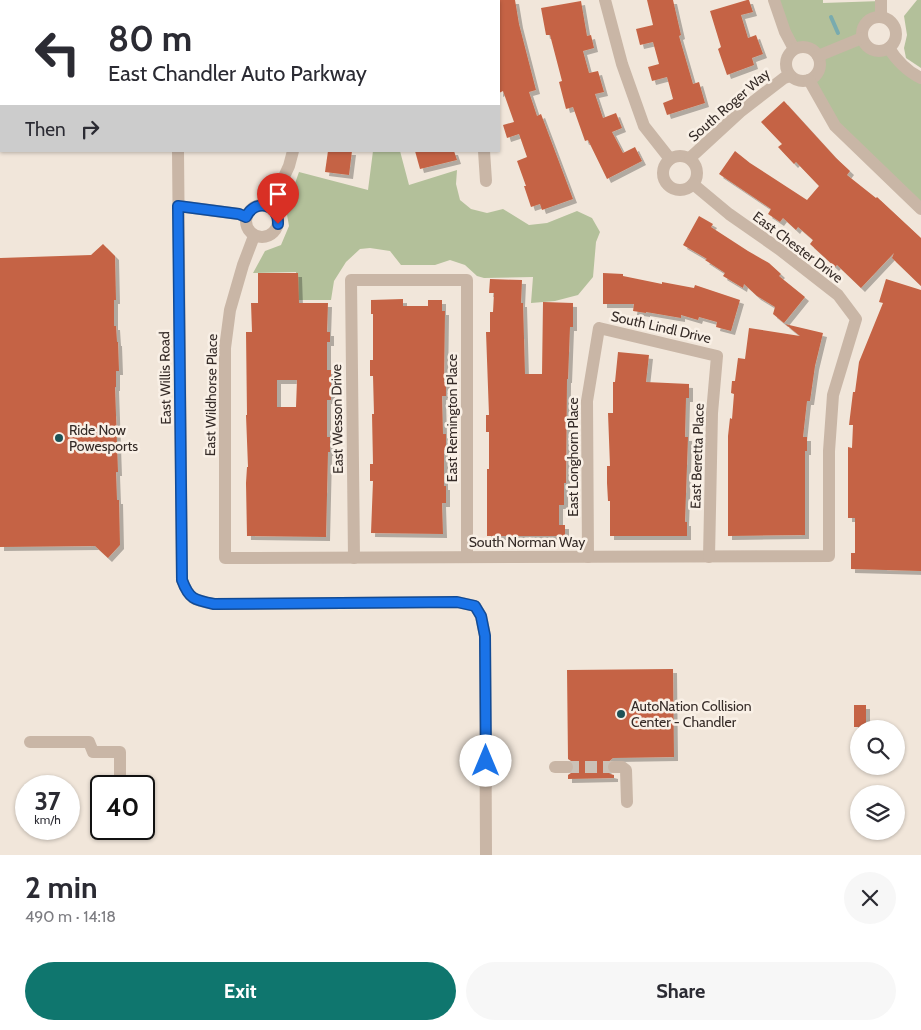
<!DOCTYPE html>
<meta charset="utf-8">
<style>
body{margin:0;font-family:Cabin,sans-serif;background:#f7f7f7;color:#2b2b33;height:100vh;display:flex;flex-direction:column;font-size:19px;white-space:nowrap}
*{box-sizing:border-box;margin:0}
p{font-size:16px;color:#7c7c81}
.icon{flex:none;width:28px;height:28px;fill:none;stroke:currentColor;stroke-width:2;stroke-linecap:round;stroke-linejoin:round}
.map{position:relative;height:855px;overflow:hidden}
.sheet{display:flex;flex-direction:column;background:#fff;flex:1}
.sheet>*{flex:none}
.hud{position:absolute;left:0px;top:0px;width:500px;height:152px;box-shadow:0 1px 4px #0004;background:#fff;color:#2b2b33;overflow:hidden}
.buttons{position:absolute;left:850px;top:720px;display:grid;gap:10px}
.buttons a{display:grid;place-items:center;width:55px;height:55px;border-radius:50%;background:#fff;box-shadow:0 1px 4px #0004;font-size:25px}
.speed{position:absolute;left:15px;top:775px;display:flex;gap:10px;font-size:25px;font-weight:700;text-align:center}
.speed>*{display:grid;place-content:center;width:65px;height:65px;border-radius:50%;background:#fff;box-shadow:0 1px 4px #0004;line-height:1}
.speed small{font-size:12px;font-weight:400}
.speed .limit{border:2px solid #111;border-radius:8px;background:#fff;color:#111}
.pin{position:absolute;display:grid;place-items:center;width:42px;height:42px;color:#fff;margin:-51px -21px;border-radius:50% 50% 50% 0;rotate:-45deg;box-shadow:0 0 5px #0007}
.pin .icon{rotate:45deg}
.me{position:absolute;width:55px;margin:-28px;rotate:0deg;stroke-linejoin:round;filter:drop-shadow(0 0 4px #0008)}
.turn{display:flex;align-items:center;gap:18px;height:105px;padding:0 25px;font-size:22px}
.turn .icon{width:65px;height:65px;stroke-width:2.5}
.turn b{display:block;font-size:35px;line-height:42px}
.then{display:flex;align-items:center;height:48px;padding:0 25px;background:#0003;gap:10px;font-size:19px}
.round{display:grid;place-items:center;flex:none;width:52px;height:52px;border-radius:26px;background:#f7f7f7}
.headline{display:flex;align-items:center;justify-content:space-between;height:85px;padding:0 25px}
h1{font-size:30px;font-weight:700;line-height:38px}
.button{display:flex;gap:10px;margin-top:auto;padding:10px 25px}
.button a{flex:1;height:58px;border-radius:30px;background:#0f766e;color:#fff;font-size:20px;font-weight:700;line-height:58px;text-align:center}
.button a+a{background:#f7f7f7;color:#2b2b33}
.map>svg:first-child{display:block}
.green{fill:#b3c09a}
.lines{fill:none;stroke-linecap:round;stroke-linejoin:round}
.stream{stroke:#79abae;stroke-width:4}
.building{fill:#c56444;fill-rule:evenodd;filter:url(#shadow)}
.minor-tunnel{stroke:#cbc1b6;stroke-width:12;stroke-dasharray:12 6;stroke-linecap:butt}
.minor{stroke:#c9b6a6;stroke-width:12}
.route-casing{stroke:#114b97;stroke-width:12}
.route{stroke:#1a73e8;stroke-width:9}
.poi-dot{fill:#1d5256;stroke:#f9f0e6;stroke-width:2}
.labels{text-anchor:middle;stroke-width:5;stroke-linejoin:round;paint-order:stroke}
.street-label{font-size:14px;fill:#352b27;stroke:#f9f0e6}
.poi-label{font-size:14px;fill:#352b27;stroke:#f9f0e6;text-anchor:start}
</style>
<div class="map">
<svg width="921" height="855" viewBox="0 0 921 855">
<defs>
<filter id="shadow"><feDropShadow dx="4" dy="4" stdDeviation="0" flood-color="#0004"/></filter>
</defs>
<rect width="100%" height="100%" fill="#f1e6da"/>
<g class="green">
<path d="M774,0H823V3L881,1L875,17C862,22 856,42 872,50C877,52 882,50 886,52C898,60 909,70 921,78V209L835,126L814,77C825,64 816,46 799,47Z"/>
<path d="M917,0H921V68L906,58L904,48L907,35L904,16Z"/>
<path d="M373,151H400L409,185L457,170L456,184L460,200L471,209L487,213L503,209L529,225L547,223L577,211L592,218L600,232L596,242L593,277L578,295L555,301L531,303L533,277L484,278L477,276L465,265L450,260L435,265H401L390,251L370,248L360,249L346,262L334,281L331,300H298L296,272L253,273L265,251L281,245L289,226L286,209L299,172L368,190Z"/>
</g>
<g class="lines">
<path class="stream" d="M831,17L838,33"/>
</g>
<g class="building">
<path d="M499,0H515L519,24L536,90L529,92L537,116L541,114L573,199L542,210L540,204L531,207L524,186H526L517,161L527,157L519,134L507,138L503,125L514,122L503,91L499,93Z"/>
<path d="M647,0H673L681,35L679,36L693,84L699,82L705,103L667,115L663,103L673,99L667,77L652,81L648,67L659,64L653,42L640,45L636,29L653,25Z"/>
<path d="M747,0H749L753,12L741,15L748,38L756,35L763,54L752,58L754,65L727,75L718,49L721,47L710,11Z"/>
<path d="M581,1L587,36L591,35L594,48L583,51L589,73L598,71L604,92L595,94L603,118L616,113L622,128L612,132L623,153L635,147L642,161L607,179L588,140L585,141L573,107L566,109L559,82L562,81L550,35H546L541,8Z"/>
<path d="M784,101L836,158L850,171L847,175L876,198L877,197L921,238V286L892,258L894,253L861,288L837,265L835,267L810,244L813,240L798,227L796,230L783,218L780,222L768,214L771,209L719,174L735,151L750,163L807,200L819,186L796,162L794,164L778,147L782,144L761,122Z"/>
<path d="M328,151H352L349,175L325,172Z"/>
<path d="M415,151H454L457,160L420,169Z"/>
<path d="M699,216L713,224L711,227L748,251L769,263L781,274L779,276L805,297L784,323L773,314L775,307L757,296L744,284L743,288L723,276L725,273L705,260L707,259L683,245Z"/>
<path d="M103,244L115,256L116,300H114V326H116L117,342H118L119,371H116V387H115L118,472H116L117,500H119L120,545L108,558L95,546L0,547V258L91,255Z"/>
<path d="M258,273H298L299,303H328L327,332H330V342H327V370H331V400H327V437H330V452H328L326,537L247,536L246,483L247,467H248L246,415H247L246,332H252L251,303H258ZM277,380H297L296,407H277Z"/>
<path d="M603,273L623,274V276L662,284V282L694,288L695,285L740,300L731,331L716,327L717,322L699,317L698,320L681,315V318L646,312V313L633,311L634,304H603Z"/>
<path d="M490,279L522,280L521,303H523L525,374H542L543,302L573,303V327H570L568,379H567L566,483H564V505H559V525H565V536H487V469H489V432H486V415H489L486,332H490V312H493L494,293H489Z"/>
<path d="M886,279L921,290V571L851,569V553H855V518H848V447L852,448L853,425H849L853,392H855L859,362L883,303L879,302Z"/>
<path d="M403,299V306H428V300H442V311H445L444,382H446V396H442L443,434H446V450H444V486H446V503H442L443,534L371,533L373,481H370V464H373L372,414H374L373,376H370V360H373V314H371V300Z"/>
<path d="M785,324L823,333L815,366L810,401H807L803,437H807V451H805V535L728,536V436L730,418L732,419L734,394L731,393L732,381H735L738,358L745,359L749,328L800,336Z"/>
<path d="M618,352L649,355L646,382L689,384V398H686L685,437H688L685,522H687V536H610V501H608L607,483V466H610L608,413H613V382H615Z"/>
<path d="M673,669L674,757L613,758L607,763L606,767L610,774L614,775V778L568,779V775L574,771L575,767L574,763L568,759L567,670Z"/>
<rect x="854" y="705" width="12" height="22"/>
</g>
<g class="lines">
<path class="minor-tunnel" d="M567,767H614"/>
<g class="minor">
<path d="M169,0L170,1"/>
<path d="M288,0V1"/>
<path d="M448,0V1"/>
<path d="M605,0L622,64L644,126L670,159"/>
<path d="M774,0L785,32L794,49"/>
<path d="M180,1V0"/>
<circle cx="879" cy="34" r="17"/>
<path d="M881,17V0"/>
<circle cx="803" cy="64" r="17"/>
<path d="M889,48C896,60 908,72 921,78"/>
<path d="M818,56L862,38"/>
<path d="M809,80L835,126L921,209"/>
<path d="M178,151L182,580C189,599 194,600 213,604L457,602L475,606L481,616L485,636L486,855"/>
<path d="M484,151L486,181"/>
<circle cx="680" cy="173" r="17"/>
<path d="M690,158L740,112L784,78L790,76"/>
<circle cx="262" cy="221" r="16"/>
<path d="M178,206L239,214L246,217"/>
<path d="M270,207L289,166L293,151"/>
<path d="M254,236L243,265L230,310L225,348V558L829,556V451L833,395L856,319L838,295L779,249L729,214L693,184"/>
<path d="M588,557L587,401L599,328L717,356L712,413L709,557"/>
<path d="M354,558L351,280H467V557"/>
<path d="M30,742H89L93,752H120V780"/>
<path d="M555,767H567"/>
<path d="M614,767H622L626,770L627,802"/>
</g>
</g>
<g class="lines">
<g class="route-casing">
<path id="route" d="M278,224C279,204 255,198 246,217L239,214L178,206L182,580C189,599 194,600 214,604L457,602L475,606L481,616L485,636L486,761"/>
</g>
<use href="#route" class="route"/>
</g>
<g class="poi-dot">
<circle cx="59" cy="438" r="5"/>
<circle cx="621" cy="714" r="5"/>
</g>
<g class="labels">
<g class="street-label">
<text transform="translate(729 105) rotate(-41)" y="5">South Roger Way</text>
<text transform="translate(798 247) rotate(37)" y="5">East Chester Drive</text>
<text transform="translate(661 327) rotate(13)" y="5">South Lindl Drive</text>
<text transform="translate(165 378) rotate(-91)" y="5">East Willis Road</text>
<text transform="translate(211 395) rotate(-89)" y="5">East Wildhorse Place</text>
<text transform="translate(452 418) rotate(-90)" y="5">East Remington Place</text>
<text transform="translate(337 419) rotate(-91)" y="5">East Wesson Drive</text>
<text transform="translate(697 456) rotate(-88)" y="5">East Beretta Place</text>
<text transform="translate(573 457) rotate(-90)" y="5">East Longhorn Place</text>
<text x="527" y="547">South Norman Way</text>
</g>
<g class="poi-label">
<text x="69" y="435">Ride Now<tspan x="69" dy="16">Powesports</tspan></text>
<text x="631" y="711">AutoNation Collision<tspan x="631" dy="16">Center - Chandler</tspan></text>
</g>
</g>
</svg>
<div class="buttons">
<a><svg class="icon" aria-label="search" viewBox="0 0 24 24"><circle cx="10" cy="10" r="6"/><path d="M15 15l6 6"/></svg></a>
<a><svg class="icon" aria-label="layers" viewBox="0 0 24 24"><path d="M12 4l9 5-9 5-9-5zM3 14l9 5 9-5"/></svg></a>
</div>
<div class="speed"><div>37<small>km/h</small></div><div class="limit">40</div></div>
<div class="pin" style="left:278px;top:224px;background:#d93025"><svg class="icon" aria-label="arrive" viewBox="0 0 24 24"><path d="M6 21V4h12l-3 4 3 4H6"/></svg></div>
<svg class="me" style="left:486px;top:761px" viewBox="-20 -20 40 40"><circle r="19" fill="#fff"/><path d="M0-13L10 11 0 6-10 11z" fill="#1a73e8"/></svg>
<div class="hud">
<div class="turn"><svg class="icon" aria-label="left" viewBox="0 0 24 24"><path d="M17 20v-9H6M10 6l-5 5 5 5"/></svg><div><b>80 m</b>East Chandler Auto Parkway</div></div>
<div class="then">Then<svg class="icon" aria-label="right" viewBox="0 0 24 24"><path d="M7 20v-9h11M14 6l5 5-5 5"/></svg></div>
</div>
</div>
<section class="sheet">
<div class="headline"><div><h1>2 min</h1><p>490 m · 14:18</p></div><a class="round"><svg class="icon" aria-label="close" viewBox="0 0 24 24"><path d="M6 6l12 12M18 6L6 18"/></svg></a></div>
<div class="button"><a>Exit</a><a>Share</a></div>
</section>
